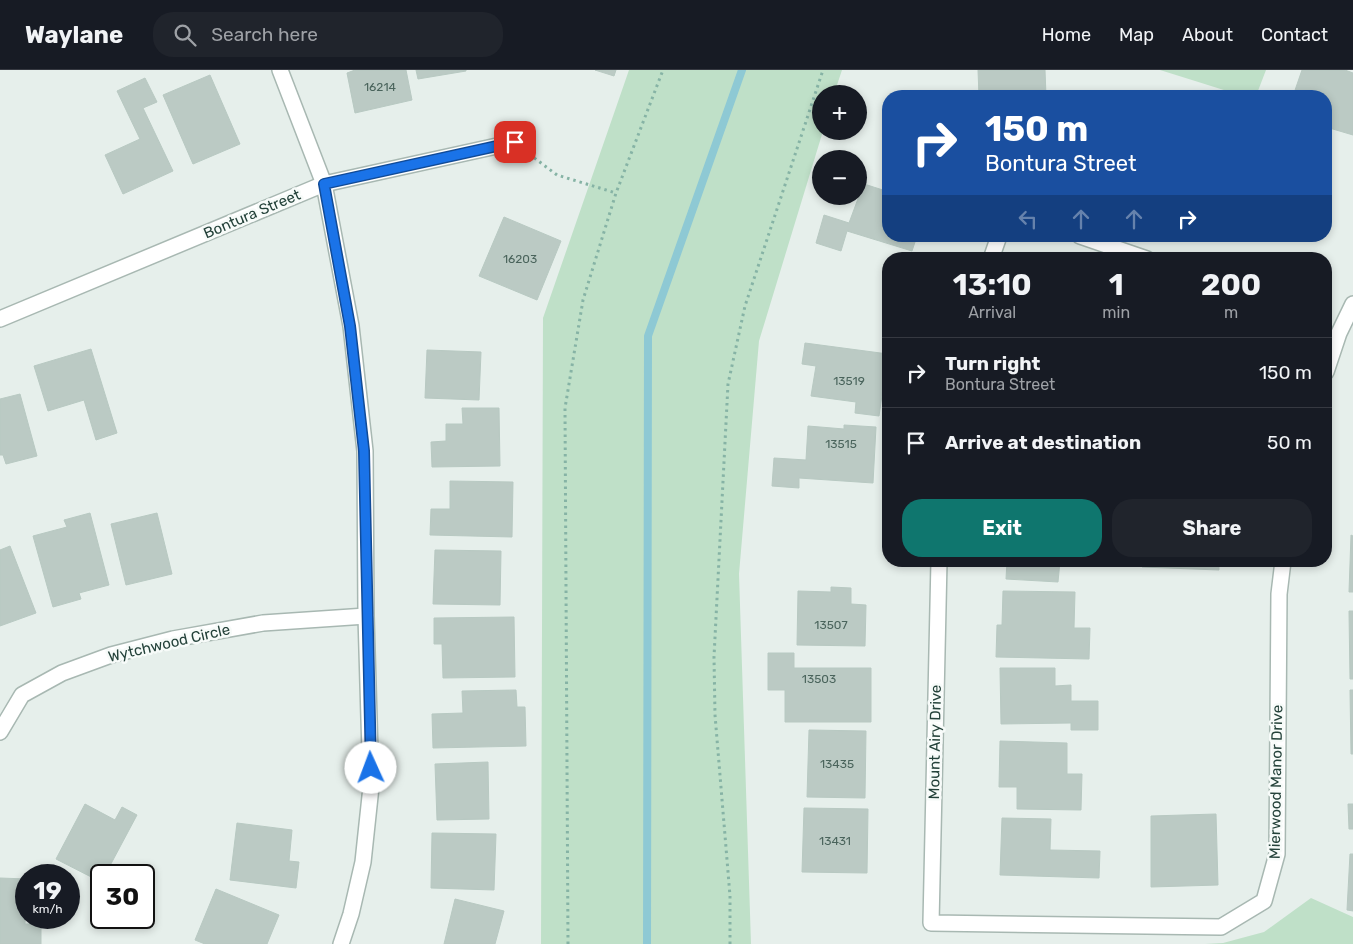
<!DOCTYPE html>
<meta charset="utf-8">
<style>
body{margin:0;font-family:Rubik,sans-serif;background:#20242c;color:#f1f3f6;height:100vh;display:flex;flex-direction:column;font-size:19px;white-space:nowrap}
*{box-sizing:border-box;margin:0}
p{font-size:16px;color:#9ea1a6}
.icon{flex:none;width:28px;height:28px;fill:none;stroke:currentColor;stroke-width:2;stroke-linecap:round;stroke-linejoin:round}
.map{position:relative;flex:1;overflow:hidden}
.details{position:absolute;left:882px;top:182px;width:450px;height:315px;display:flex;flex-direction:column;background:#171b24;border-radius:20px;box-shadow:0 2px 8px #0003}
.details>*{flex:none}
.banner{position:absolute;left:882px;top:20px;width:450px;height:152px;border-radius:20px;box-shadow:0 2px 8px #0003;background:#1a4fa0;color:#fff;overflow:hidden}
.buttons{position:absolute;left:812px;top:15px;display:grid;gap:10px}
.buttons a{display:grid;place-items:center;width:55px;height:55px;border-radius:50%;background:#171b24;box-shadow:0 2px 8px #0003;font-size:25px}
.speed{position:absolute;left:15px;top:794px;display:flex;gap:10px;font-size:25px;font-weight:700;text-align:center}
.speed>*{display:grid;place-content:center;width:65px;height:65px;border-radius:50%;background:#171b24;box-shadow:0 2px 8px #0003;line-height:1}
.speed small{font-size:12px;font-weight:400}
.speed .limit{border:2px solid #111;border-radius:8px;background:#fff;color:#111}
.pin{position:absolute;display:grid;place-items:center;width:42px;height:42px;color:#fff;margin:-21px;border-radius:10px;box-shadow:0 2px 8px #0006}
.me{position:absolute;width:55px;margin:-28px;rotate:358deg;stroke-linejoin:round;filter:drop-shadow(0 0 4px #0008)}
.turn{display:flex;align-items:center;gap:18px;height:105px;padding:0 20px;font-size:22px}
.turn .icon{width:65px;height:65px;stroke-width:2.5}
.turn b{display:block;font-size:35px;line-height:42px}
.lanes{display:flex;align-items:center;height:48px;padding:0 20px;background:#0003;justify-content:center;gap:25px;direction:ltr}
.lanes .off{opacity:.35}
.eta{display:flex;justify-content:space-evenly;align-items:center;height:85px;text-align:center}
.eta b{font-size:30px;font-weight:700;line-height:35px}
.cta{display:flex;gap:10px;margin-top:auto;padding:10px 20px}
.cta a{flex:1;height:58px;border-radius:20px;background:#0f766e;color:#fff;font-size:20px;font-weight:700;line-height:58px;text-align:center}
.cta a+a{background:#20242c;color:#f1f3f6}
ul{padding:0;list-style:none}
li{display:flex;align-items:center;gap:15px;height:70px;padding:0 20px;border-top:1px solid #363941}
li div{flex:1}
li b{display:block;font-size:19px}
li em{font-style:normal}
header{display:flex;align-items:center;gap:30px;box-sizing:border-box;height:70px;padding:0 25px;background:#171b24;border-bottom:1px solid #363941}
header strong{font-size:24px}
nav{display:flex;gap:28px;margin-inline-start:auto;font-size:18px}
.search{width:350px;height:45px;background:#20242c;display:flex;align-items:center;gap:12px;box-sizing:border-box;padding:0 18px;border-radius:20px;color:#9ea1a6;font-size:19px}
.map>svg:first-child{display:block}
.green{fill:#bfe0c8}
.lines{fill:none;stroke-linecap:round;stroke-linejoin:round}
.stream{stroke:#8ec9d4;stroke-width:8}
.building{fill:#bbcac4;stroke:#b8c9c2}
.street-casing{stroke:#a8b8b2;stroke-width:18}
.path{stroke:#86b3a5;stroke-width:3;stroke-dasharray:2.5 4;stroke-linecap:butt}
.street{stroke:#fff;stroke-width:15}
.route-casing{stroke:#114b97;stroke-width:12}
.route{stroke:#1a73e8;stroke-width:9}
.labels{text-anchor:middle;stroke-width:5;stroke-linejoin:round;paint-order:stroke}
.number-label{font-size:12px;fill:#4a645c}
.street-label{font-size:15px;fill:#24423a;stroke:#f7fbf9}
</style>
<header>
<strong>Waylane</strong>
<div class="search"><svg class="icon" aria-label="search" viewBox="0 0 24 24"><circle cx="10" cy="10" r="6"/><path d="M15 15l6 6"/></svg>Search here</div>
<nav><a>Home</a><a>Map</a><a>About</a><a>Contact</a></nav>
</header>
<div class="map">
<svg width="1353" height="874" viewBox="0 0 1353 874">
<rect width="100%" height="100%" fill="#e6efeb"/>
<g class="green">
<path d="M629,0H842L834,24H821L823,61L759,271L739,504L751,874H541L543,248Z"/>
<path d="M1160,0H1266L1256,26H1243Z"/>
<path d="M1311,828L1353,847V874H1205L1223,873L1264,862Z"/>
</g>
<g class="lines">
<path class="stream" d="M647,874L648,266L742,0"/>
</g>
<g class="building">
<path d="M355,0H406L412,30L355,43L347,3Z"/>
<path d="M416,0H466V1L418,9Z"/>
<path d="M595,0H616L614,6Z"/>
<path d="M978,0H1045L1046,26H979Z"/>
<path d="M1302,0H1345L1353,3V65L1326,57V26H1293Z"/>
<path d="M210,5L240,74L193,94L163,25Z"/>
<path d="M145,8L157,32L143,38L173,101L123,124L105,85L140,69L117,21Z"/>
<path d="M861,113L889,122V166H917L912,181L847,161L841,181L816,173L824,145L849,153L859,126Z"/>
<path d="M504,147L561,171L537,230L479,206Z"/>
<path d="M805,273L888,284L879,346L855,343L856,332L811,326L816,296L802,294Z"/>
<path d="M91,279L117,363L96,370L84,330L48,341L34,296Z"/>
<path d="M427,280L481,282L479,330L425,328Z"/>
<path d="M20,324L37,386L6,394L3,385H0V329Z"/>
<path d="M462,338H499L500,396L432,397L431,372L446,371V354H463Z"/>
<path d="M844,355L876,357L873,413L799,408V418L772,416L774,388L806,390L808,356L844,359Z"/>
<path d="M450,411L513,412L512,467L430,465L431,439H450Z"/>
<path d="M90,443L109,515L79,523L81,529L53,537L33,466L67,457L64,450Z"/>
<path d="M157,443L172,504L126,515L111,454Z"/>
<path d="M1351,465L1353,466V522H1349Z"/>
<path d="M10,476L36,543L0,556V480Z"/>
<path d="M435,480L501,481L500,535L433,534Z"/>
<path d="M1007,491H1060L1058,512L1006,509Z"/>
<path d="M1143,491H1219V500L1142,497Z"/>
<path d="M831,517L851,518V534L866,535L865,576L797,575L798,521L831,522Z"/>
<path d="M1003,521L1075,522L1074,558H1090L1089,589L996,587L997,555H1002Z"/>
<path d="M1349,541H1353V609H1350Z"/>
<path d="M514,547L515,607L443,608L442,574H434V548Z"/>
<path d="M768,583H794V598H871V652H785V620H768Z"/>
<path d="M1000,598H1055V616L1071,615V631H1098V660H1071V653L1001,654Z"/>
<path d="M516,620L517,637H525L526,676L433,678L432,644L463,643L462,621Z"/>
<path d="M1350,620H1353V684H1351Z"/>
<path d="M809,660L866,661L865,728L807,727Z"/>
<path d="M1000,671L1067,673V704H1082L1081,740L1017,739V717H999Z"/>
<path d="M488,692L489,749L437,750L435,694Z"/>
<path d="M85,734L115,750L122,737L137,745L105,805H101V812L56,789Z"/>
<path d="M1348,734H1353V759H1349Z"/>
<path d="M804,738L868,739L867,803L802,802Z"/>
<path d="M1216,744L1218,815L1151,817V746Z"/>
<path d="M1002,748L1051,749L1050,780L1100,781L1099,808L1000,805Z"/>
<path d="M237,753L292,760L289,791L299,792L296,818L230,810Z"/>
<path d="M432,763L496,764L494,820L431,818Z"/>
<path d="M1350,784H1353V841L1347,840Z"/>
<path d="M0,808L26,809L25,854H41V874H0Z"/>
<path d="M216,819L279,845L267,874H205L195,870Z"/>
<path d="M455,829L504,841L495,874H444Z"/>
</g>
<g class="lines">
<g class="street-casing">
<g id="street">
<path d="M280,0L324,114L351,256L365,381L366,546L371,717L363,792L351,844L341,874"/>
<path d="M1080,166L1147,189"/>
<path d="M991,189L999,166"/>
<path d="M0,249L324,114L515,72"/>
<path d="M1326,302L1339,263L1353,234"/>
<path d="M939,491L931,853L1221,857L1264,831L1277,784L1279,524L1283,491"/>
<path d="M0,662L22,625L62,603L111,585L173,569L263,553L366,546"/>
</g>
</g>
<g class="path">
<path d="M529,84L557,105L616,123"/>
<path d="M568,874L565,338L583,230L616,123L663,0"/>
<path d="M730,874V826L715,645L714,587L728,314L745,236L823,0"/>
</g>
<use href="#street" class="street"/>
</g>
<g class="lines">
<g class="route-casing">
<path id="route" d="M371,698L364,381L350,256L324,114L515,72"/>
</g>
<use href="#route" class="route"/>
</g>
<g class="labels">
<g class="number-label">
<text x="380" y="21">16214</text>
<text x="520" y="193">16203</text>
<text x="849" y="315">13519</text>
<text x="841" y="378">13515</text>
<text x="831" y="559">13507</text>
<text x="819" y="613">13503</text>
<text x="837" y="698">13435</text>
<text x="835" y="775">13431</text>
</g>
<g class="street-label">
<text transform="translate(252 144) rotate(-23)" y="5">Bontura Street</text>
<text transform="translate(169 573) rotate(-13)" y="5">Wytchwood Circle</text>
<text transform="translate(935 672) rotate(-89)" y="5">Mount Airy Drive</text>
<text transform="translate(1276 712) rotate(-89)" y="5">Mierwood Manor Drive</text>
</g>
</g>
</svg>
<div class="buttons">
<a>+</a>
<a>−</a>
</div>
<div class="speed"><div>19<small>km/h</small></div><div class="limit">30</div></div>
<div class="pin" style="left:515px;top:72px;background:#d93025"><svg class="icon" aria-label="arrive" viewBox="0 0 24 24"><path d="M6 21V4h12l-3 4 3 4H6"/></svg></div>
<svg class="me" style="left:371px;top:698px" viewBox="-20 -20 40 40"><circle r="19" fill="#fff"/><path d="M0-13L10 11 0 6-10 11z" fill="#1a73e8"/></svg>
<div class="banner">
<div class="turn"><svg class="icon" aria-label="right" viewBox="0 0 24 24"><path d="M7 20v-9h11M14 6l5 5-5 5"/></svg><div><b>150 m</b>Bontura Street</div></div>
<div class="lanes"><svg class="icon off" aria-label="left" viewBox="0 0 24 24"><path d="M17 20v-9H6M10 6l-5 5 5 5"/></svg><svg class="icon off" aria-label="ahead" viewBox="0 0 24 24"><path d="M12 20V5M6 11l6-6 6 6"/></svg><svg class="icon off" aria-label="ahead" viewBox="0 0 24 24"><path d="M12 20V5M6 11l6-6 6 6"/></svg><svg class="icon" aria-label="right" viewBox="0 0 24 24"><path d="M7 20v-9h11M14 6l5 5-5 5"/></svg></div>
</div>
<section class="details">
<div class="eta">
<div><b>13:10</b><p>Arrival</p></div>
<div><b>1</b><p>min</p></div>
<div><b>200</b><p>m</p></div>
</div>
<ul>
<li><svg class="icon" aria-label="right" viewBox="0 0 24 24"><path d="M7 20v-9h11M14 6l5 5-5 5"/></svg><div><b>Turn right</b><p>Bontura Street</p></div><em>150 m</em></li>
<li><svg class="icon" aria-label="arrive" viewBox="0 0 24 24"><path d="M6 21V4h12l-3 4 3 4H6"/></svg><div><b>Arrive at destination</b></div><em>50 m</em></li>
</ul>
<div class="cta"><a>Exit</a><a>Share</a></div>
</section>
</div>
